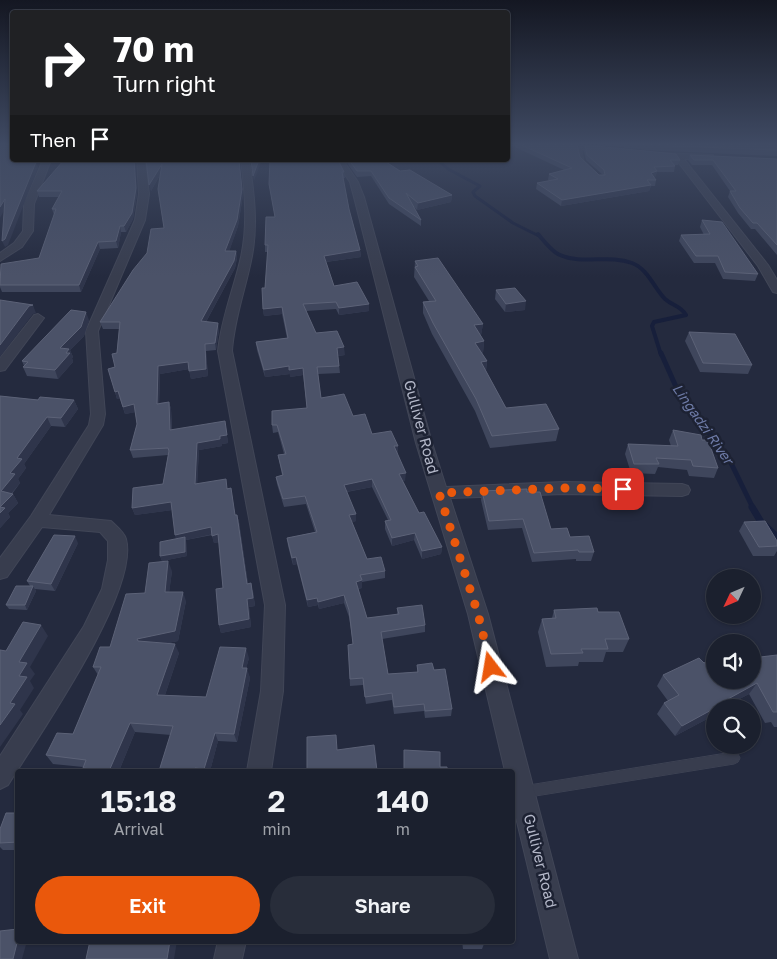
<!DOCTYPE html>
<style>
body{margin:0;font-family:"Golos Text",sans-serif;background:#282d3a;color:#f1f3f6;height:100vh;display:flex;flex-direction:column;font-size:19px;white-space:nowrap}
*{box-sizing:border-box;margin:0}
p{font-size:16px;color:#a0a3aa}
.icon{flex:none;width:28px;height:28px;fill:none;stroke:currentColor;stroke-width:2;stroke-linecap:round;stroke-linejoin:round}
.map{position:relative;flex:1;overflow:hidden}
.sheet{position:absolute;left:15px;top:769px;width:500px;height:175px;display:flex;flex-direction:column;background:#1b202e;border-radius:5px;box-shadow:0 1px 4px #0004,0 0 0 1px #393e4a}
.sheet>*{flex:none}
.top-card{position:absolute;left:10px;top:10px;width:500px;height:152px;border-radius:5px;box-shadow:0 1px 4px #0004,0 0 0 1px #393e4a;background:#202124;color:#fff;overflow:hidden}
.needle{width:32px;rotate:226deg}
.controls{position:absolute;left:706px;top:569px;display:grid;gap:10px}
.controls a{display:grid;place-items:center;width:55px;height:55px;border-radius:50%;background:#1b202e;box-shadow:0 1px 4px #0004,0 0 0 1px #393e4a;font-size:25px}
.pin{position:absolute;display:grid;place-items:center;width:42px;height:42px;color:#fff;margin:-21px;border-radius:10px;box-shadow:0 2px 8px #0006}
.me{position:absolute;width:55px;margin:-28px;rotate:346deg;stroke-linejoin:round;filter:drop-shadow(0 0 4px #0008)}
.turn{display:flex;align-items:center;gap:18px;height:105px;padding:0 20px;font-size:22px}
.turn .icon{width:65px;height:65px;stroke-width:2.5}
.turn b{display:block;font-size:35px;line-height:42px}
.then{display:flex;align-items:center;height:48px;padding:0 20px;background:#0003;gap:10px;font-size:19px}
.eta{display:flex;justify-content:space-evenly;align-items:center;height:85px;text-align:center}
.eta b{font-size:30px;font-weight:600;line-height:35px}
.primary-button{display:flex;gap:10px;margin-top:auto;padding:10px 20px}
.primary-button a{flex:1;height:58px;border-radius:30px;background:#ea580c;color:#fff;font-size:20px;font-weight:600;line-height:58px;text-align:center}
.primary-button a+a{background:#282d3a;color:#f1f3f6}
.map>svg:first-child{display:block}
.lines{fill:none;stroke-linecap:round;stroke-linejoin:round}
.stream-far3{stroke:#171f3b;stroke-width:3}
.stream-far2{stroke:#171f3b;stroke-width:4}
.stream-far1{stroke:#171f3b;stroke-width:5}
.stream{stroke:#171f3b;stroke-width:7}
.lane-casing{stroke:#414657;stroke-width:1}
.street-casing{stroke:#414657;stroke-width:2}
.lane{fill:#383d4e;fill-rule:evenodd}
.street{fill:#383d4e;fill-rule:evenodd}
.wall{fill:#3f465c}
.shaded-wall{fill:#2f354b}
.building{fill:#4b5268;stroke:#5c6277}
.route{stroke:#ea580c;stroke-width:9;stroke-dasharray:0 16.2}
.labels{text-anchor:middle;stroke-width:5;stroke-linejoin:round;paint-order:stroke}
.far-water-label{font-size:14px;font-style:italic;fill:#6e7ba7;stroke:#1d2233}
.street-label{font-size:15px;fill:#b4b8c9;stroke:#1d2233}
</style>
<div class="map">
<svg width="777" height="959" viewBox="0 0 777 959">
<rect width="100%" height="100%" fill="#242a3e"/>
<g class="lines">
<path class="stream-far3" d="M438,160L448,169L480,186L473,192L475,196L513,223L539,236"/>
<path class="stream-far2" d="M538,234C544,241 552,252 560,255C582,265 609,254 632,263C648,269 654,288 665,299C673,306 681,306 686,315L654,322L652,326L661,355"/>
<path class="stream-far1" d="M661,353L677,389L731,463L753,508"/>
<path class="stream" d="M752,507L761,522L777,537"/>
<g class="lane-casing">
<g id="lane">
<path d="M579,146L581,147L584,161L588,168H584L580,161L577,147Z"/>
<path d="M734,752L738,754L740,758L738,762L734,764L523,798L518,797L517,792L518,787L523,786Z"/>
</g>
</g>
<g class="street-casing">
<g id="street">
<path d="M542,143H565L609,150L605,152L546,145Z"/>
<path d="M655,153L713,155V159H684L768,265L777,280V293L773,292L758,266L675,158L652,157V153Z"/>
<path d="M43,160H51L34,204L33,231L22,247L0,261V253L14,243L23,231L24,204Z"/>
<path d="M137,160H145L149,194L145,220L98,331L105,414L103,425L49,515L111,521C116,526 124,532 126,539C140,591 38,737 8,785L0,789V756L84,626L102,589L108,560V541L100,532L42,527L7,577L0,579V558L31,516L89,425L91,414L86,331L135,220L139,194Z"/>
<path d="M241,160H249C254,192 258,224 252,256C246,288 234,319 232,351L285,605L283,691L271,771H247L261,691L265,605L218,351C221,319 234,288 241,257C248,225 245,192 241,160Z"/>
<path d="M335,160H343L358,182L364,197L432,443L446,487L564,482L682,484L688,486L690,490L688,494L682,496L564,494L450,498L488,614L578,959H550L512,801V771H505L468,614L416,443L354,197L350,182Z"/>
<path d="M38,314L44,318L5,370L0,371V358L34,315Z"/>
<path d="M218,941H246L242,959H214Z"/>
</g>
</g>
<use href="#lane" class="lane"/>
<use href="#street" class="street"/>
</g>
<g class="wall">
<path d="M508,143H559L580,157L599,175H603L586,160L584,151L585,145L680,160L678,165H674L675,166L674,172H657L655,177H654L656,180L655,186H651L649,191L561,206L536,189L537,183L550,181L548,180L549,174L564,170L515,147Z"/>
<path d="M583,143H777V156L646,150Z"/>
<path d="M690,155L777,159V255L755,229H751L738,213L728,197L730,191L712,165H692L688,160Z"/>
<path d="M64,160L137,194L133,219L126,232H121L118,248L100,249L81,292H2L0,287V272L39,258L54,215L52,209L59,197H39L37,191Z"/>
<path d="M146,160H239L243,195L238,226L229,251H236L237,258L235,268L206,322L219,330L216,350L206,351L208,376L191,379L189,369L160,374L159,403L169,402L171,409L172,429H226L228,443L222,444V446L199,450L197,483L228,488H231L235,515H237L239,522L248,584L253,591L255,606L249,607L251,627L221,633L219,625L223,588L219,542L214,543L212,535L186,540L187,556L162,561L160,556L176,539L172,510L135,515L132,508L163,484L168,455L133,458L130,450L137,424L135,412L125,414L120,399H117L115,392V367L119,329H103L100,322L164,228L160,175L151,191Z"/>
<path d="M345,160H383L400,171L452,195L451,202L417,210L413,206L421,220V226L389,204L371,176L357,177Z"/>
<path d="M344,172L345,178H343L349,209L360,250L361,257L326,262L334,286L369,311L339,315L336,309L306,311L316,333L345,355L338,356L340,373L318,374L321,398L353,416L372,434L398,446V453L397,454L405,481H403L419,513L442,547L441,554L422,559L414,540L392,546L385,529V521L388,520L372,487L347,492L356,521L352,522L367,559L385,571V578L362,582V588L358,589L367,618L397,615V608L425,625V632L382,639L388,674L417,672V665L434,670L452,709L451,716L425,718L424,711L394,714L392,700L366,704L363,685L350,686L348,645L353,644L349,617L344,603L319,609L318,605L308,607L297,564L293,565L288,546L287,538L315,532L306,504L284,507L277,484L276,477L282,475L278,455L284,454L278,432L273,433L272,425L307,408L303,375L290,377V374L265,377L257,350L256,342L287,338L282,314L264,316L263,309L268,252H265V245L275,217L269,184Z"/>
<path d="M702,220L758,274L755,281L723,279L715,263H694L679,241L681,235H704L700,227Z"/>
<path d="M415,261L483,324L481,335H480L484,341L483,353H482L487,361L486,371L506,408L559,429L556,441L490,448L475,411L432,334L423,313V302L429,301L414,277Z"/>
<path d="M496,290L525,310L505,312L495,299Z"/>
<path d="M89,320L84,336L70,350L73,357L72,358L73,362L58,379L27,376L23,367L24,366L22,361Z"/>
<path d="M689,332L752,365L748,374L700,372L685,341Z"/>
<path d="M0,396L38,400H74L78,409L65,427L51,426L24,464L26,468L18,479L20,483L12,494H13L18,503L8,513L10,517L0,528Z"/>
<path d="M673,430L702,440L718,468L714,478L689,476L687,470L658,467L655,474L631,473L625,454L628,444L671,446L669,440Z"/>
<path d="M482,491L527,492L551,529L570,537L594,552L591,561H576V559L532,562L522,528L488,530L481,500Z"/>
<path d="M744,522L777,541V551L774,556H753L739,531Z"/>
<path d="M78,543L55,591L35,589L36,591L27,610L9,609L6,605L30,586L27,581Z"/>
<path d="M172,571L169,592L186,601L178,641L168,643L179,653L165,695L206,697L249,658L246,668L250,678L237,742L218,741L210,771H159L171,735L135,732L119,771H85L83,767L53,764L46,755L73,734L98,675L93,667L110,647L145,593Z"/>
<path d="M554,610L598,612L629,639L623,652H606L603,662H579L578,666L546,667L538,632L542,619L552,618Z"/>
<path d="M777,655V727H774L771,722L765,723L749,694L730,704L715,708V718L709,721L707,719L675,736L657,714L664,703L668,701L657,686L663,675L715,680Z"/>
<path d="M18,811V850H3L0,847V829L17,813Z"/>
<path d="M462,941H484V944L482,949H463Z"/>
</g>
<g class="shaded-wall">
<path d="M508,143H515V147L508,148Z"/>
<path d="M134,160H136L137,194L133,219L126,232L124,226Z"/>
<path d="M239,160L243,195L238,226L227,258L225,251Z"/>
<path d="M259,160H262L254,181L253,176Z"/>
<path d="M36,162L38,168L8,245L5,247L2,241Z"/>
<path d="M162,164L163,169L151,191L149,185Z"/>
<path d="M657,171L655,177L650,178L651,173Z"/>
<path d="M651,185L649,191L561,206L562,200Z"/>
<path d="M452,195L451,202L417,210L418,203Z"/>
<path d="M5,199L7,205L0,218V207Z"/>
<path d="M120,226L121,232L118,248L116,241Z"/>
<path d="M98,242L100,249L81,292L79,285Z"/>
<path d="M360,250L361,257L325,262L324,256Z"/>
<path d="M236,251L237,258L235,268L202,329L201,321Z"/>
<path d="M526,301L525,310L505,312L506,304Z"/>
<path d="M369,304V311L339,315V308Z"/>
<path d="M33,305L36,313L33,314L0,357V345L29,306Z"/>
<path d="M282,307V314L264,316L263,309Z"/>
<path d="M86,312L89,320L84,336L70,350L73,357L72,358L73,362L58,379L55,370L60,348Z"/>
<path d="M218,323L219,330L216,350L215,343Z"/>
<path d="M483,324L481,335L473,336L474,325Z"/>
<path d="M484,341L483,353L474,354L475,343Z"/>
<path d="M205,344L206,351L208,376L191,379L189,371Z"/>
<path d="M344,347L345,355L338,356L337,348Z"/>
<path d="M487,361L485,373L481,362Z"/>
<path d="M188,362L189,369L160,374L159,411L157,404L158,366Z"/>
<path d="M289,366L290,374L265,377L264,370Z"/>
<path d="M303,368V375L290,377L289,370Z"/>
<path d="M118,391L121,399H117L115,392Z"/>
<path d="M74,400L78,409L65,427L61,418Z"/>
<path d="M169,402L171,409L172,437L170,430Z"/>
<path d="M134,404L137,412L125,414L123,407Z"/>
<path d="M47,417L51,426L24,464L26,468L18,479L20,483L6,500L1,491L17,458Z"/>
<path d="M225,421L228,443L222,444V446L199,450L197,491L195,484L197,443Z"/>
<path d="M394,446H398V453L394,454Z"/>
<path d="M406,473L405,481L399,482V474Z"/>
<path d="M372,479V487L345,492L344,485Z"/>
<path d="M13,494L18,503L8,513L10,517L0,528V507Z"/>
<path d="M171,502L173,510L135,515L132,508Z"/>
<path d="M356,514V521L350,523L349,515Z"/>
<path d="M237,515L239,522L249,591L247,584Z"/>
<path d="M211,527L213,534L186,540L187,556L162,561L160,556L177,542L175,535Z"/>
<path d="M415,533L414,540L392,546V538Z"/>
<path d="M218,534L220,542L214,543L212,536Z"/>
<path d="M75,536L78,543L55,591L51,584Z"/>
<path d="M442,547L441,554L422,559V551Z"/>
<path d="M296,557L297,564L293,565L292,558Z"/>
<path d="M168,561L172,571L168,602L165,592Z"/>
<path d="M362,580V588L356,589V582Z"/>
<path d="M251,583L255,606L249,607L251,627L221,633L219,625L247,599Z"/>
<path d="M33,586L36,591L27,610L25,605Z"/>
<path d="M183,592L186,601L178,641L142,648L138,641L137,639Z"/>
<path d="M344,595V603L319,609L318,602Z"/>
<path d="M317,598L318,605L308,607L307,600Z"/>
<path d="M41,625L48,636L30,667L35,674L30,681L34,688L20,710L23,714L0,747V725L10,703L19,676V662Z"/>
<path d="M175,644L179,653L162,704L157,695Z"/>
<path d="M246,648L249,658L244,677L242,668Z"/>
<path d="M247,668L250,678L237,742L234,734Z"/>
<path d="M757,683L749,694L730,704L728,708H722L728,699Z"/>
<path d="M715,708L707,719L675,736L682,726Z"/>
<path d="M715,713V718L709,721Z"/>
<path d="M130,723L135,732L119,771H109Z"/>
<path d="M215,733L218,741L210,771H205L204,769Z"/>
<path d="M18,939V941H27L22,959H13Z"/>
<path d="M170,941H177L174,959H167Z"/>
</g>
<g class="building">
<path d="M0,143H12V160H26L25,162H36L5,239L2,241L5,199L0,207Z"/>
<path d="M517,143H559L577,145L580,157L599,175H605L604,170L587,155L585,145L676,154L680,160H670L675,166L654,167L657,171L651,173L656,180H647L651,185L562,200L537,183L558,179L549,174L572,168Z"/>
<path d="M630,143H777V150L647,145Z"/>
<path d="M690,155L777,159V245L757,223H753L740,208L730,191H736L713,160H694Z"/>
<path d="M64,160H134L136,188L132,213L124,226H120L116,241L98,242L79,285H0L1,264L39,258L56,209H52L62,191H37Z"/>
<path d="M146,160H239L242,189L237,220L225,251H236L234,261L201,321L218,323L215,343L205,344L206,369L189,371L188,362L158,366L157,404L169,402L170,430L225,421L227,435L220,436V439L197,443L195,484L226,479L227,489L231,488L235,515H237L247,584L251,583L253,598L247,599L249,619L219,625L216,589L223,588L218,534L212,536L211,527L175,535L171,502L132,508L133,488L163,484L169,451L168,448L130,450L137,424L134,404L123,407L118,391L115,392L108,369L115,367L112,354L117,353L120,322H100L133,270L147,253L151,229L164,228L158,189L162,164L149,185Z"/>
<path d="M251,160H259L253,176Z"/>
<path d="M270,160H338L344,172H342L349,209L360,250L324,256L334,286L357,282L369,304L339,308L336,302L303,304L316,333L337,331L344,347L337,348L339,366L317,367L321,398L344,394L353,416L365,414L372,434L391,431L398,446H394L406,473L399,474L419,513L424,512L442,547L422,551L415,533L392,538L385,521L391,520L372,479L344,485L356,514L349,515L367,559L381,557L385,571L360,575L362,580L356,582L367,618L399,614L397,608L422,605L425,625L381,632L388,674L418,672L417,665L432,663L434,670L445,669L452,709L425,711L424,704L394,707L392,693L365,697L363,678L350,679L348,645L353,644L349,610L344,595L318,602L317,598L307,600L296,557L292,558L287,538L317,532L305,496L283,499L276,477L283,475L278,455L286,454L277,425H272V411L307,408L303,368L289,370V366L264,370L256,342L288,338L282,307L263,309L262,288H265L268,245H265L266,217H275L269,184Z"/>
<path d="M349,160H383L400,171L410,170L452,195L418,203L406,193L421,220L389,198L371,171H357Z"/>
<path d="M702,220L722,222L758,274L725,272L718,256H696L681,235L710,234Z"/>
<path d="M438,258L483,324L474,325L484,341L475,343L487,361L481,362L506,408L546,404L559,429L492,436L476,399L433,323L423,302L436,301L415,267L418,266L415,261Z"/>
<path d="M515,288L526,301L506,304L496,290Z"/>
<path d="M0,300L33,305L29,306L0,345Z"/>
<path d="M71,310L86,312L81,327L60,348L69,349L66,353H70L55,370L23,367L28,362L22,361Z"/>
<path d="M689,332L735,334L752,365L703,363Z"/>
<path d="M0,396L38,400L40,397L74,400L61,418L47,417L17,458L22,459L10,473L15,474L1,491L13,494L0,507Z"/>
<path d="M673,430L701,435L702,440H708L718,468L693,466L691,460L656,458L659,464H634L628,444L678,446Z"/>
<path d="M527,489V492H540L551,529L567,528L570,537L589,536L594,552H579L578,550L534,553L523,519L489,521L482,491Z"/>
<path d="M0,507L5,508L0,513Z"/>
<path d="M765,521L777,541V546L759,547L744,522Z"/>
<path d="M54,535L75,536L51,584L27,581Z"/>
<path d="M185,537V552L160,556V542Z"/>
<path d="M168,561L165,592H183L175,631L137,639L138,641L175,644L157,695L206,697L220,647L246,648L242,668H247L234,734L215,733L204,769L195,768L194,771H159L173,726L130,723L109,771L83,768L86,760L46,755L57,733L73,734L101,667H93L100,647H110L126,594L145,593L149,563Z"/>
<path d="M16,586H33L25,605H6Z"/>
<path d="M597,608L598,612H619L629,639H605L608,649H581L583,653L551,654L542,619L556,618L554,610Z"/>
<path d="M23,622L41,625L19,662L27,663L19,676L27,677L10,703L15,704L0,725V650L6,651Z"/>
<path d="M777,655V712H773L757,683L728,699L731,702L722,708H715L682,726L664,703L679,695L663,675L699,658L704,663L708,661L715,669V680H752V658Z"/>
<path d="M336,735L337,750L374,745L377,771H307V737Z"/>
<path d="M404,750L440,752V767H447V771H404Z"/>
<path d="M18,811V842L0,843V829L6,813H17Z"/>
<path d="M18,929V939L13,959H0V931Z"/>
<path d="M90,941H170L167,959H86Z"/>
<path d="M464,941H484V944L465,943Z"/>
</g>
<linearGradient id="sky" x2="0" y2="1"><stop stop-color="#141722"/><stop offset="0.52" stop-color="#3f4a63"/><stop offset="1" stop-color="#3f4a63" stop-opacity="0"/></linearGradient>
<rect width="777" height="277" fill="url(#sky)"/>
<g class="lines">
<path class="route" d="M491,667L478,614L439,493L564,488L623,489"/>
</g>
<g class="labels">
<g class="far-water-label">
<text transform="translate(703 424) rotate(55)" y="5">Lingadzi River</text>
</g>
<g class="street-label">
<text transform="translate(421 427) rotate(75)" y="5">Gulliver Road</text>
<text transform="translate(540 861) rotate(76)" y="5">Gulliver Road</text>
</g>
</g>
</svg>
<div class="controls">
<a><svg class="needle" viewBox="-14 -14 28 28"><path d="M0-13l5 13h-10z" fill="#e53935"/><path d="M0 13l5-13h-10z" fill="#a0a3aa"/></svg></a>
<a><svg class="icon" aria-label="sound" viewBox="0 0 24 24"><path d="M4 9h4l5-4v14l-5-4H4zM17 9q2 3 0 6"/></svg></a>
<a><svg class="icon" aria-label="search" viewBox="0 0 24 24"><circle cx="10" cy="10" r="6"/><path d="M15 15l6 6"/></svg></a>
</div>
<div class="pin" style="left:623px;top:489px;background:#d93025"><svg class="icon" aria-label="arrive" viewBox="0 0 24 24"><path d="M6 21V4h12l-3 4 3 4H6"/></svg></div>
<svg class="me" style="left:491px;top:667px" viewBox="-20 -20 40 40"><path d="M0-17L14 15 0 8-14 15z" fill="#ea580c" stroke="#fff" stroke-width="4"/></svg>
<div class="top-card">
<div class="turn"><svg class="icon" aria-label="right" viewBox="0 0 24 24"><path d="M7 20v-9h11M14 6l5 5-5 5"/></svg><div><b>70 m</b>Turn right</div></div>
<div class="then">Then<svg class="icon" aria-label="arrive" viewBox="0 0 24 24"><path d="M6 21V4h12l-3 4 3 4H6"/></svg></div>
</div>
<section class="sheet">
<div class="eta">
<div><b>15:18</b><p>Arrival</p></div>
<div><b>2</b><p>min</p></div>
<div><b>140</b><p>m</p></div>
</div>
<div class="primary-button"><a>Exit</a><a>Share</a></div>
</section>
</div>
